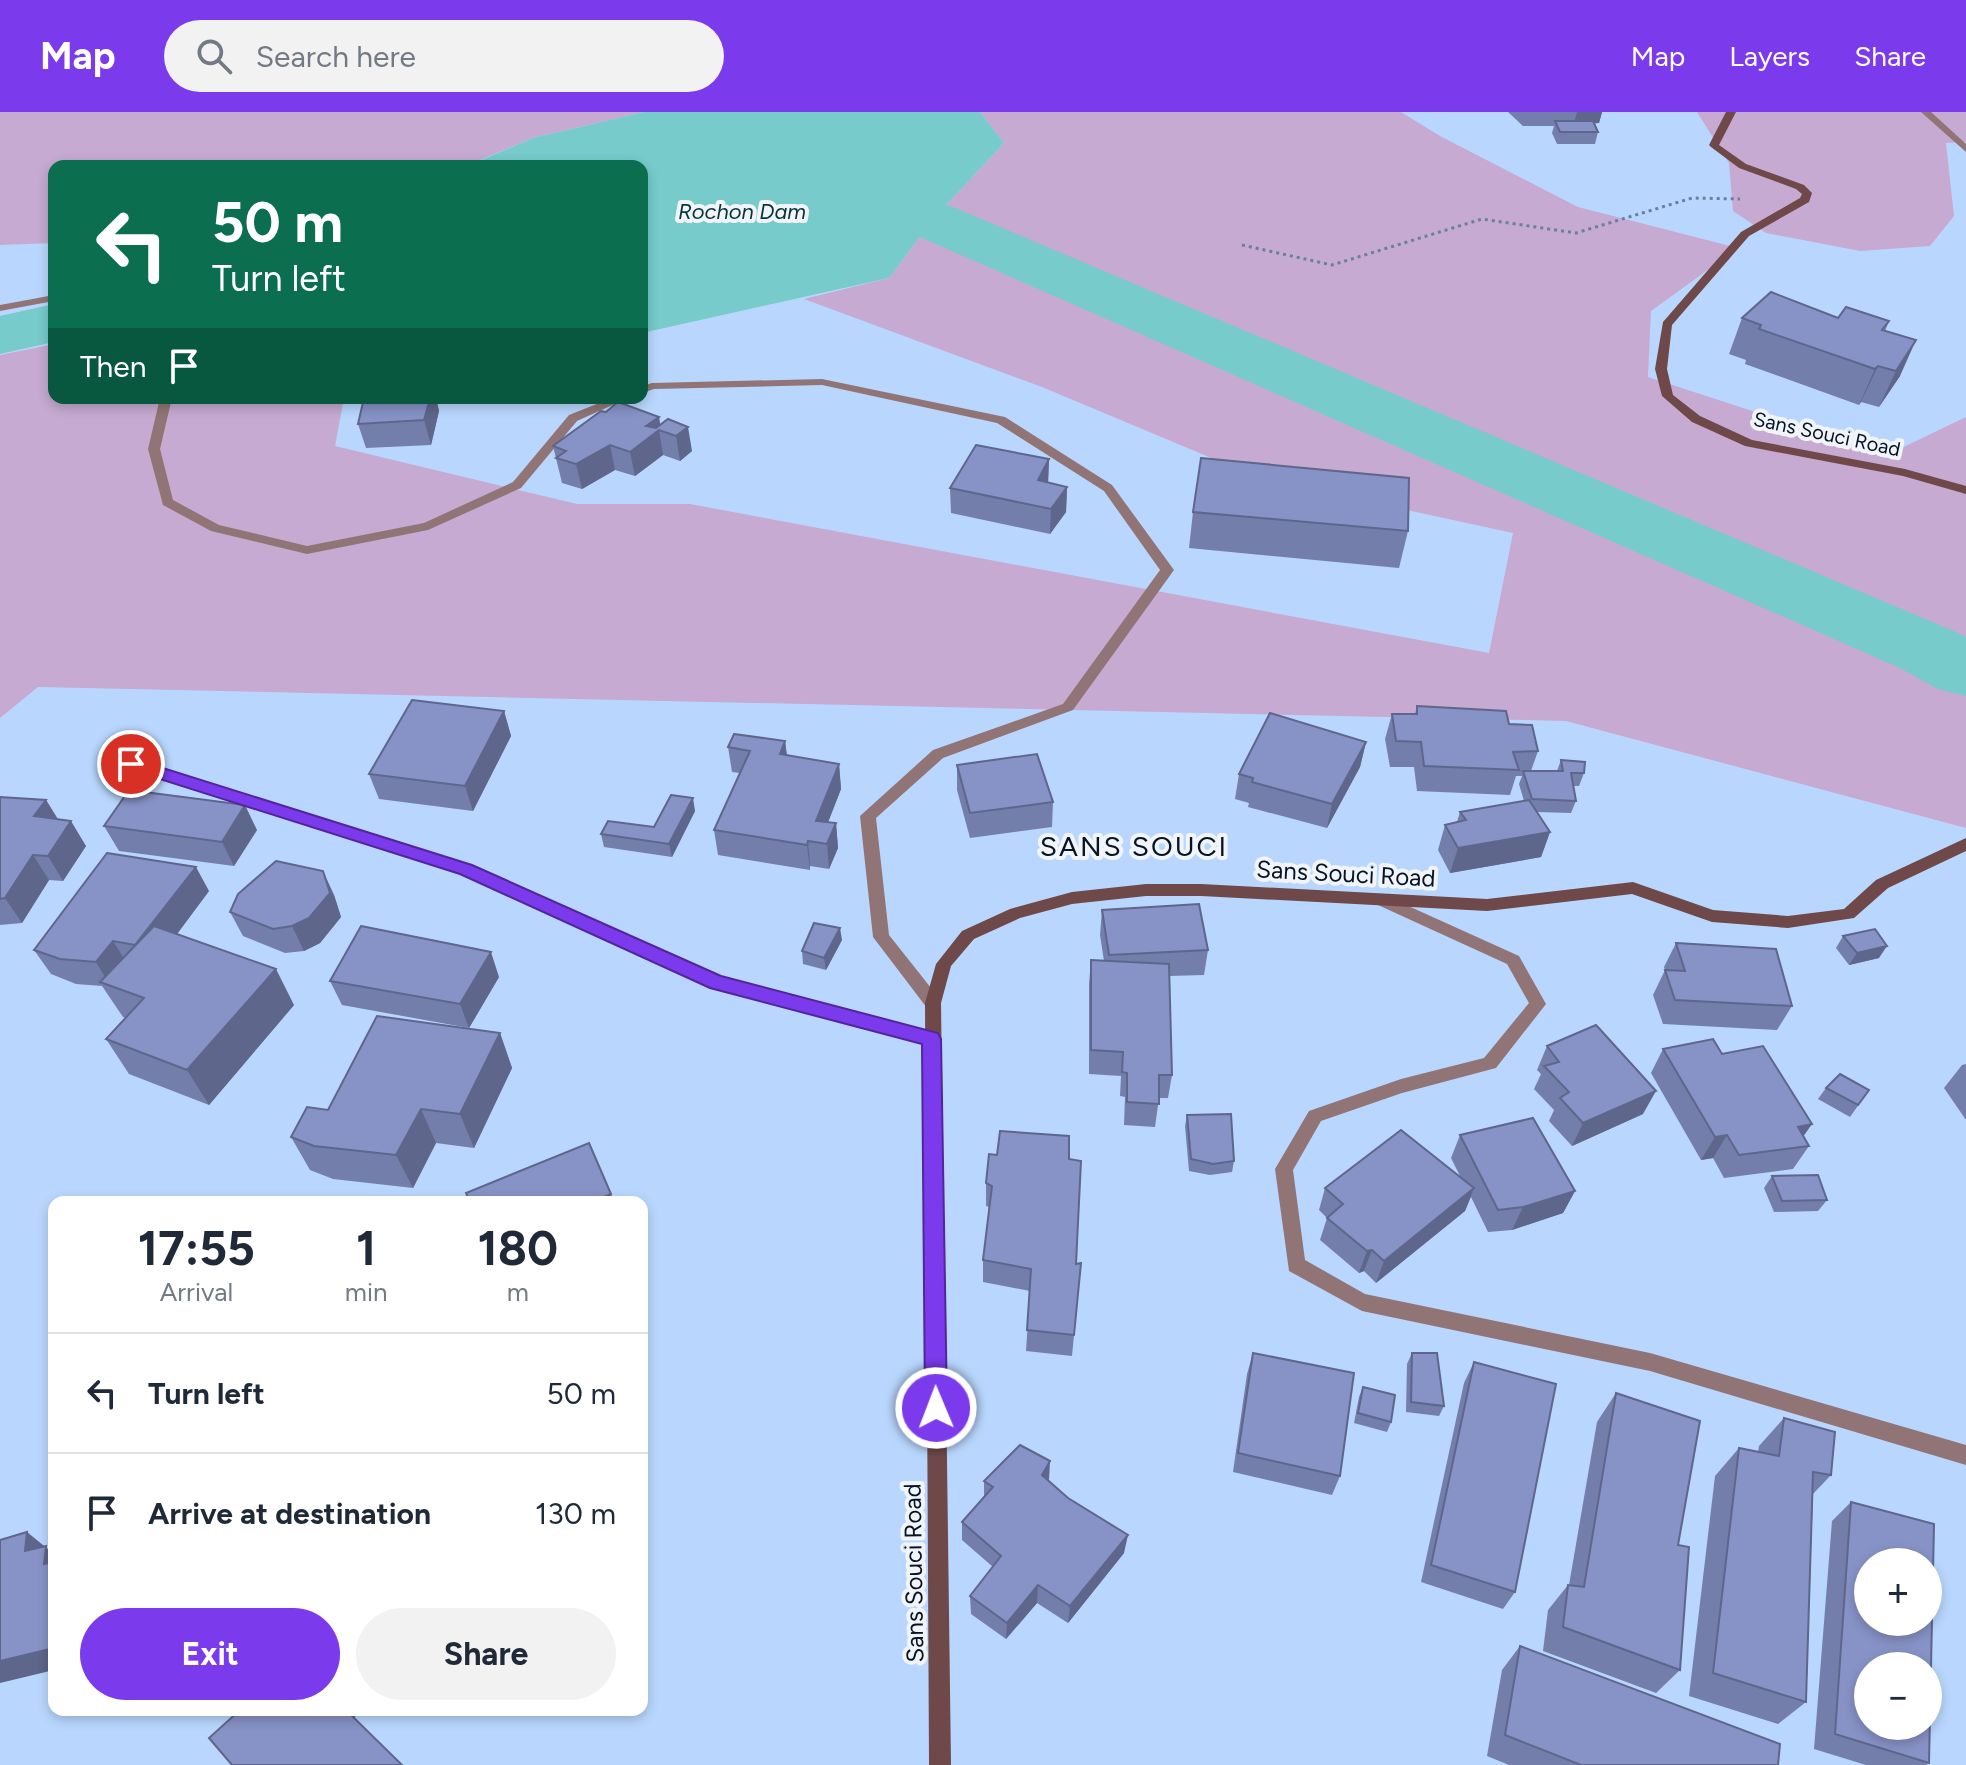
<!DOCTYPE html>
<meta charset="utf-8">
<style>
body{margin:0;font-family:Figtree,sans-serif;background:#f2f2f3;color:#1f2937;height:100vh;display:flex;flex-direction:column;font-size:30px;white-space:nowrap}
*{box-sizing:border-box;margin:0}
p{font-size:26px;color:#747a83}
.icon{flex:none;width:44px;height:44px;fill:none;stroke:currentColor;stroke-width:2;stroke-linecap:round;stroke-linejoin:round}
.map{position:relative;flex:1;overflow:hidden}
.sheet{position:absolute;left:48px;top:1084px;width:600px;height:520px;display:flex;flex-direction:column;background:#fff;border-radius:16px;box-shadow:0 4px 12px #0003}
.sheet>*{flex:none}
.banner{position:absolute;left:48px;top:48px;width:600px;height:244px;border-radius:16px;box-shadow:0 4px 12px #0003;background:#0b6e4f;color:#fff;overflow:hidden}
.controls{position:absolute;left:1854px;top:1436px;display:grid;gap:16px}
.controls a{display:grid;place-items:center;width:88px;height:88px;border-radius:50%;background:#fff;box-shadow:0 4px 12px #0003;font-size:40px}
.pin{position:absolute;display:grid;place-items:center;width:68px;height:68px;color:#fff;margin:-34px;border:4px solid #fff;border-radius:50%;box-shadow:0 2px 8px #0007}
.me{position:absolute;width:88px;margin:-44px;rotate:359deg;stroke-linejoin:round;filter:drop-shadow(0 0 6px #0008)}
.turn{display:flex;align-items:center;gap:28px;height:168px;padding:0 32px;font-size:36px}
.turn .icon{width:104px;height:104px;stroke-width:2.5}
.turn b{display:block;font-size:56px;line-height:68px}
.then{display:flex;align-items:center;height:76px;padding:0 32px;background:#0003;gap:16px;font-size:30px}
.eta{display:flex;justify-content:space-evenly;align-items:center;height:136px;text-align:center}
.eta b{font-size:48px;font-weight:700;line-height:56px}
.cta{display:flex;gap:16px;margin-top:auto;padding:16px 32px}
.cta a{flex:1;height:92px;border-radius:48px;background:#7c3aed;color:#fff;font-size:32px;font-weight:700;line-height:92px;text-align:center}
.cta a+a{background:#f2f2f3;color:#1f2937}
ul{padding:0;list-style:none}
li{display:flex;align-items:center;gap:24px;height:120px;padding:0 32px;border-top:2px solid #e0e1e3}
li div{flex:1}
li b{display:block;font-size:30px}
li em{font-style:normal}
header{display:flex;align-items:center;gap:48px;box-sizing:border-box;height:112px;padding:0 40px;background:#7c3aed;color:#fff}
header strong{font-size:38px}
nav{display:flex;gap:44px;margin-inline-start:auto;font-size:28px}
.search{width:560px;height:72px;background:#f2f2f3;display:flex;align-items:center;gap:20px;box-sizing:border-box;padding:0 28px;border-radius:44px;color:#747a83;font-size:30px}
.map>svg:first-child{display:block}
.green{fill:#c6aad1}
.water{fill:#77cbcb}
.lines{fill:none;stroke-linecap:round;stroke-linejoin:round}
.river{fill:#77cbcb;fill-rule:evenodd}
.path{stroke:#69809d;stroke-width:3;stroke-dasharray:3 4;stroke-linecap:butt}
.minor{fill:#917576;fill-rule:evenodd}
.secondary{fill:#6f484a;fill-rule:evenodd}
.wall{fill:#747eaa}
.shaded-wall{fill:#5e668b}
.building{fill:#8792c6;stroke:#5e668b;stroke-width:2;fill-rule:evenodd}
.route{fill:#7c3aed;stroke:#51269a;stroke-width:2}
.labels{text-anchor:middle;stroke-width:8;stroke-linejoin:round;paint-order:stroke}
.far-street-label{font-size:20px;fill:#071425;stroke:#f1f5fa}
.far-water-label{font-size:22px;font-style:italic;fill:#0b3535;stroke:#f1f5fa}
.street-label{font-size:24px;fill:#071425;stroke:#f1f5fa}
.quarter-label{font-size:28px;letter-spacing:2px;fill:#071425;stroke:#f1f5fa}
</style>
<header>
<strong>Map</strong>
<div class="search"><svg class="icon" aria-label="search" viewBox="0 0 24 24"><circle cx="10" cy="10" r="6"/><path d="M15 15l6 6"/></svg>Search here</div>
<nav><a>Map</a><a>Layers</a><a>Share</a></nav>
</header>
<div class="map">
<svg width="1966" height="1653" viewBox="0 0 1966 1653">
<rect width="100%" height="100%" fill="#b9d7fe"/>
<g class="green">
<path d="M0,0H644L533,26L466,54H54V131L0,133Z"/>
<path d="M980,0H1401L1440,24L1578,95L1738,136L1651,199L1648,265L1887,343L1966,305V716L1566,609L38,575L0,606V243L54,232V286H344L335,334L577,392H690L1489,541L1513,421L1259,366L1042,275L804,187L889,166L932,108L1004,31Z"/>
<path d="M1697,0H1966V30L1946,31L1954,104L1930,134L1860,139L1766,121L1733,99L1729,51Z"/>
</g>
<path class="water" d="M644,0H980L1004,31L932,108L889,166L642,221V54L470,53L533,26Z"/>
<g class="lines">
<g class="river">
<path d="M932,90L953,95L1956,520L1966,525V584L1938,577L1900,556L911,121L902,108L911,95Z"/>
<path d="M54,192V230L0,242V204Z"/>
</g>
<path class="path" d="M1242,133L1332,153L1482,107L1576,121L1692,86L1740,87"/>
<g class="minor">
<path d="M1921,0H1931L1966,32V40Z"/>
<path d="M54,183V189L0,199V193Z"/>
<path d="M822,267L1005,305L1112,373L1174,458L1073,598L943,646L876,706L889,823L939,886L941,891L939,896H927L873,825L860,704L933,638L1063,592L1160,458L1104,379L997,311L822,273L654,277L642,281V274L652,271Z"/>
<path d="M160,286H172L160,337L173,388L219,413L307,434L424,411L513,370L569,303L612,286H628L577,309L521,376L428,418L307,442L211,419L163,393L148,337Z"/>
<path d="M131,647L471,753L720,866L932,920L938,922L940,927L938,932L932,934L710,876L461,761L126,656L124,652L126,648Z"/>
<path d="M1384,783L1519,844L1546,892L1496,956L1402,981L1321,1009L1293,1058L1305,1148L1365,1182L1650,1241L1966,1333V1353L1650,1259L1362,1199L1289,1159L1275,1057L1309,999L1401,967L1484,946L1529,891L1507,852L1378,793L1376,789L1378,785Z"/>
</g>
<g class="secondary">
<path d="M1726,0H1736L1719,33L1746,52L1804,73L1812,81L1809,90L1749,124L1672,213L1667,257L1673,283L1700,304L1752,328L1905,357L1966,374V382L1903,364L1745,334L1692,310L1662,284L1655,257L1663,210L1741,120L1800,86L1802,82L1796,77L1739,56L1711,35L1709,33Z"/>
<path d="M1966,726V739L1888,776L1854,806L1788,816L1712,810L1632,782L1487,799L1201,784H1146L1072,792L1020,806L974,827L951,854L941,891L951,1653H929L925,891L936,852L962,819L1010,797L1072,780L1146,772H1201L1487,787L1633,770L1713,798L1788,804L1844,797L1876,768Z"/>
</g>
</g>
<g class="wall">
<path d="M1508,0H1602L1599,11H1594L1598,20L1595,32H1557L1552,21L1554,14H1523Z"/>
<path d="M1742,206H1838L1889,209L1885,219L1900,264L1879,295L1861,290L1859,293L1745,252L1746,248L1729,242Z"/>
<path d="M364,286H436L439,299L431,333L366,336L358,312Z"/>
<path d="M659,305L660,313L668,307L692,339L680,349L663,343L635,364L615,358L582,377L562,371L553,334Z"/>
<path d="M1049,347L1048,371L1067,375L1066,400L1050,422L951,401L950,376Z"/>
<path d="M1193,400L1408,419L1399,456L1189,436Z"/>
<path d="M1417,594L1509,612L1538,639L1531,659H1557L1561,648L1584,661L1579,674H1573L1576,689L1571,701L1537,700L1550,720L1541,745L1450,761L1438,738L1445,713L1457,710L1460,700L1524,689L1519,672L1522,664H1516L1510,683L1417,679L1414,655H1390L1385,627L1392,602H1415Z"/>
<path d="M504,599L511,624L473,699L379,687L369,662Z"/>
<path d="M785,629L787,643L839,652L841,677L828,710L836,711L838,736L829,757L810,754V758L718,743L714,718L740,661L732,660L728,635Z"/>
<path d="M1366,630L1360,655L1327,716L1248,695L1249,691L1235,687L1239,662Z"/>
<path d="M957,653L1053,690L1052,715L970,726L957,678Z"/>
<path d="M0,685L46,688L58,707L86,734L63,769L49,768L22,811L0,813Z"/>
<path d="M695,699L672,745L604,735L601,722L654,715Z"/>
<path d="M104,714L257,718L234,754L119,739Z"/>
<path d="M209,779L177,822L294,893L209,993L129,962L106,927L126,906L123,905L102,874L76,872L51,862L34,838Z"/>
<path d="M334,783L341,805L320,831L304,839L285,841L243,824L230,800Z"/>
<path d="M1102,798L1208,838L1204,863L1169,864L1172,963L1168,986H1159L1155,1015L1124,1013L1125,985L1120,984L1121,964L1089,962V872L1091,848L1104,849L1100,823Z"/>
<path d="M1843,824L1879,846L1849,853L1836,836Z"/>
<path d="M842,828L826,858L803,852L802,839Z"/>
<path d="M1676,831L1792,894L1777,918L1663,912L1653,883L1665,858L1664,855Z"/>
<path d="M499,865L469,916L342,893L330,869Z"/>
<path d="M500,921L512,956L474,1036L436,1031L413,1076L333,1067L310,1058L291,1025L328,998Z"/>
<path d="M1547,934L1643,1002L1572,1034L1549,1009L1554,998L1534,977L1541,962L1537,958Z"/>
<path d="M1663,937L1722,942L1803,1024L1809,1034L1793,1057L1724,1066L1713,1046L1701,1048L1651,961Z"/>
<path d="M1966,952V1008L1944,976L1962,953Z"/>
<path d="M1826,976L1869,978L1850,1005L1818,987Z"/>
<path d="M1187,1003L1234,1049L1232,1060L1210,1063L1189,1059L1185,1014Z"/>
<path d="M1460,1023L1575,1079L1563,1101L1512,1118L1488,1120L1471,1085L1465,1099L1376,1171L1364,1159L1359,1161L1320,1128L1327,1106L1319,1098L1325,1076L1461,1066L1451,1046Z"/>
<path d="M1069,1047L1076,1152L1081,1151L1072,1244L1026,1239L1030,1179L983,1170V1148L989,1095L986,1094V1071Z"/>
<path d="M1772,1064L1827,1088L1818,1099L1774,1100L1764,1076Z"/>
<path d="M1253,1241L1340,1364L1332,1383L1233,1360L1247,1262Z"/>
<path d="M1412,1241L1444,1294L1439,1304L1406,1300L1407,1252Z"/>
<path d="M1474,1250L1515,1480L1503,1497L1421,1470L1464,1271Z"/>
<path d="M1363,1275L1391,1310L1387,1320L1354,1311L1359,1285Z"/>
<path d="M1616,1281L1678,1433L1680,1558L1656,1581L1543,1539L1548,1498L1568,1473H1569L1597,1310Z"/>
<path d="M1784,1306L1831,1363L1813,1382L1806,1590L1778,1612L1689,1584L1715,1364L1739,1336L1758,1340L1759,1334Z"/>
<path d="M984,1369H1048L1124,1441L1068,1511L1037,1491L1006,1527L971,1502L970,1484L993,1455L962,1428V1410L984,1385Z"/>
<path d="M1851,1390L1929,1651L1926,1653H1866L1814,1637L1832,1409Z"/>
<path d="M1520,1534L1778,1653H1509L1487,1644L1502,1558Z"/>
</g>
<g class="shaded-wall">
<path d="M1577,0H1602L1599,11L1590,12L1572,18Z"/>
<path d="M1916,228L1900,264L1879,295L1896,259Z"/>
<path d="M1878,254L1861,290L1859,293L1875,257Z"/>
<path d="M430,286H436L439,299L431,333L424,308Z"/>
<path d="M659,305L661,319L659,318L663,343L635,364L630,340L646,314Z"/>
<path d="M688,315L692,339L680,349L676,324Z"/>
<path d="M610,333L615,358L582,377L576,352Z"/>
<path d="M1049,347L1048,372L1038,368Z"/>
<path d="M1067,375L1066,400L1050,422L1051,397Z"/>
<path d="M504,599L511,624L473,699L465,674Z"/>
<path d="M785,629L788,654L780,642Z"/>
<path d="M1366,630L1360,655L1327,716L1332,692Z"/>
<path d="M839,652L841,677L820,731L816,709Z"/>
<path d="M693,686L695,699L672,745L669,732Z"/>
<path d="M46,688L61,713L34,704Z"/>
<path d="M245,693L257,718L234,754L222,730Z"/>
<path d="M71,709L86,734L63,769L48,744Z"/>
<path d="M836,711L838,736L829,757L827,732Z"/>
<path d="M1550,720L1541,745L1450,761L1458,736Z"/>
<path d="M808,729L810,754V758L807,733Z"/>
<path d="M33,743L49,768L22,811L5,786Z"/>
<path d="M196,755L209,779L151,857L136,833Z"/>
<path d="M323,759L334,783L341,805L320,831L304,839L292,814Z"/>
<path d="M840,816L842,828L826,858L824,846Z"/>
<path d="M113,829L128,853L111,875L96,850Z"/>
<path d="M1887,834L1879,846L1849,853L1857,841Z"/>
<path d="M491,840L499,865L469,916L460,892Z"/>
<path d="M276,857L294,893L209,993L187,958Z"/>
<path d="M500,921L512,956L474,1036L460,1002Z"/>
<path d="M1656,979L1643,1002L1572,1034L1583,1011Z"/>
<path d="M421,997L436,1031L413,1076L396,1043Z"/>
<path d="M1812,1012L1796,1035L1798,1015Z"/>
<path d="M1727,1023L1713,1046L1701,1048L1715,1025Z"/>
<path d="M1474,1076L1465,1099L1376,1171L1384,1149Z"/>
<path d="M1575,1079L1563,1101L1512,1118L1523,1095Z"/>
<path d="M611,1082L614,1090H592Z"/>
<path d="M1372,1138L1364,1159L1359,1161L1367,1139Z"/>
<path d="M1050,1349L1049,1368L1042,1363Z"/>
<path d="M27,1420L54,1442V1460L25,1439Z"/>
<path d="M1128,1423L1124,1441L1068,1511L1070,1494Z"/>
<path d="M1038,1473L1037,1491L1006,1527L1007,1511Z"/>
<path d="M54,1536V1558L0,1571V1549Z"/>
<path d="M346,1598H361L354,1606Z"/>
</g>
<g class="building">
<path d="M1555,9H1593L1598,20H1560Z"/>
<path d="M1771,180L1838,206L1846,195L1889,209L1882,218L1916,228L1896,259L1878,254L1875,257L1759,217L1761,213L1742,206Z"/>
<path d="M364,286H430L424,308L358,312Z"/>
<path d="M618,290L659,305L646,314L656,316L668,307L688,315L676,324L659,318L630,340L610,333L576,352L556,346L566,339L553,334L601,299L606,300Z"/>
<path d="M976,333L1049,347L1038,368L1067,375L1051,397L950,376Z"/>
<path d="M1201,346L1409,366L1408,419L1193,400Z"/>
<path d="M412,588L504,599L465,674L369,662Z"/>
<path d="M1417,594L1506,599L1509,612L1532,613L1538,639L1513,640L1519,658L1424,654L1421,630L1396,629L1392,602H1417Z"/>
<path d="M1270,601L1366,630L1332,692L1252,670L1253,666L1239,662Z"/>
<path d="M734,622L785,629L780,642L839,652L816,709L836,711L827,732L808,729L807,733L714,718L750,639L728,635Z"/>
<path d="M1037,642L1053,690L970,701L957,653Z"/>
<path d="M1561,648L1585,650L1584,661H1571L1576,689L1532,687L1523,659H1563Z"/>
<path d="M129,678L245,693L222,730L104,714Z"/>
<path d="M671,683L693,686L669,732L601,722L608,709L654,715Z"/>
<path d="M0,685L46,688L34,704L71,709L48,744L33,743L5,786L0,787Z"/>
<path d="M1529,688L1550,720L1458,736L1445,713L1466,708L1460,700Z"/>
<path d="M107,741L196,755L135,833L113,829L96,850L60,847L34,838Z"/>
<path d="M276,749L323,759L330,781L309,806L292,814L273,817L230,800L238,782Z"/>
<path d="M1199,792L1208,838L1109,843L1102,798Z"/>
<path d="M814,811L840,816L824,846L802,839Z"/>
<path d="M154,814L276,857L187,958L106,927L144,886L100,870Z"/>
<path d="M361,814L491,840L460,892L330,869Z"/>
<path d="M1875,817L1887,834L1857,841L1843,824Z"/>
<path d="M1676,831L1776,837L1792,894L1675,888L1665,858L1685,859Z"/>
<path d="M1091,848L1169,852L1172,963H1159V992L1127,990V961L1122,960L1123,940L1091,938Z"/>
<path d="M377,904L500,921L460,1002L421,997L396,1043L314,1034L291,1025L307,995L328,998Z"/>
<path d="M1596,913L1656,979L1583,1011L1560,986L1569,980L1544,954L1559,950L1547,934Z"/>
<path d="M1713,927L1722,942L1763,934L1812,1012L1798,1015L1809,1034L1739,1043L1727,1023L1715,1025L1663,937Z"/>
<path d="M1840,962L1869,978L1858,993L1826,976Z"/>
<path d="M1231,1002L1234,1049L1213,1052L1191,1047L1187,1003Z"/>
<path d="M1533,1006L1575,1079L1523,1095L1498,1098L1460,1023Z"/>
<path d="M1401,1018L1474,1076L1384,1149L1372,1138L1367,1139L1327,1106L1343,1092L1325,1076Z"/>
<path d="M1000,1019L1069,1024V1047L1081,1049L1076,1152L1081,1151L1074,1223L1027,1218L1031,1157L983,1148L992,1074L986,1071L989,1042L997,1043Z"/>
<path d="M589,1031L611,1082L592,1090H470L466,1081Z"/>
<path d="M1818,1063L1827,1088L1782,1089L1772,1064Z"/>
<path d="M1253,1241L1354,1261L1340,1364L1238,1341Z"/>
<path d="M1412,1241H1437L1444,1294L1411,1290Z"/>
<path d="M1474,1250L1556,1272L1515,1480L1431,1453Z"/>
<path d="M1363,1275L1395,1283L1391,1310L1358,1301Z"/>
<path d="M1616,1281L1700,1309L1678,1433L1689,1435L1680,1558L1563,1515L1568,1473L1584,1475Z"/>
<path d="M1784,1306L1835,1320L1831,1363L1813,1360L1806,1590L1713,1561L1739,1336L1779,1344Z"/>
<path d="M1020,1333L1050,1349L1042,1363L1068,1386L1128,1423L1070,1494L1038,1473L1007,1511L970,1484L1001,1444L962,1410L993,1375L984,1369Z"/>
<path d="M1851,1390L1934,1412L1929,1651L1835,1622ZM1868,1450H1928V1510H1868ZM1868,1554H1928V1614H1868Z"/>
<path d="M27,1420L25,1439L46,1434L44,1452L54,1450V1536L0,1549V1428Z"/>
<path d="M1520,1534L1780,1632L1778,1653H1581L1505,1623Z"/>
<path d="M240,1598H346L402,1653H232L209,1626Z"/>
</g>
<path class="route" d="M131,646L472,753L721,864L938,921L941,927L947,1296L944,1304L936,1307L928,1304L925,1296L922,932L710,876L460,762L125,656L123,652Z"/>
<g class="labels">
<g class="far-street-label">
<text transform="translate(1827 322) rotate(12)" y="7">Sans Souci Road</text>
</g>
<g class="far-water-label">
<text x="742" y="107">Rochon Dam</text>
</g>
<g class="street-label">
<text transform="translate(1346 762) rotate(3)" y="8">Sans Souci Road</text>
<text transform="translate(914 1461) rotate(-91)" y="8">Sans Souci Road</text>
</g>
<g class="quarter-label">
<text x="1134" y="744">SANS SOUCI</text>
</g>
</g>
</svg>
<div class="controls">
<a>+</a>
<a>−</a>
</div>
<div class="pin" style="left:131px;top:652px;background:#d93025"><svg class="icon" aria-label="arrive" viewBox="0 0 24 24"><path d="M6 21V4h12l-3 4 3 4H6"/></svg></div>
<svg class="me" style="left:936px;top:1296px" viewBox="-20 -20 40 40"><circle r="17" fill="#7c3aed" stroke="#fff" stroke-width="3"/><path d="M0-11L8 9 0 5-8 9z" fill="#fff"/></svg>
<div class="banner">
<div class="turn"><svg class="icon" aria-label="left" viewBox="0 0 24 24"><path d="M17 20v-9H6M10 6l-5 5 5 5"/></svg><div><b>50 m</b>Turn left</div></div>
<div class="then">Then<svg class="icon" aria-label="arrive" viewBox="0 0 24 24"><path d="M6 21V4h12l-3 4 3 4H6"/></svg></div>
</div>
<section class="sheet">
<div class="eta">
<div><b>17:55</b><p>Arrival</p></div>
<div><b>1</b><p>min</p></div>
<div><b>180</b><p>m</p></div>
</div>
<ul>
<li><svg class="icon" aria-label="left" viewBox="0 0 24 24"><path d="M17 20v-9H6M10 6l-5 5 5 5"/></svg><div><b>Turn left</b></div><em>50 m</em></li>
<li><svg class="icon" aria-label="arrive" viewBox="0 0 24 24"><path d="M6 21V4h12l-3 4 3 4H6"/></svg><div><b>Arrive at destination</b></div><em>130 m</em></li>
</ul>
<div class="cta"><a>Exit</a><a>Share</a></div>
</section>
</div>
